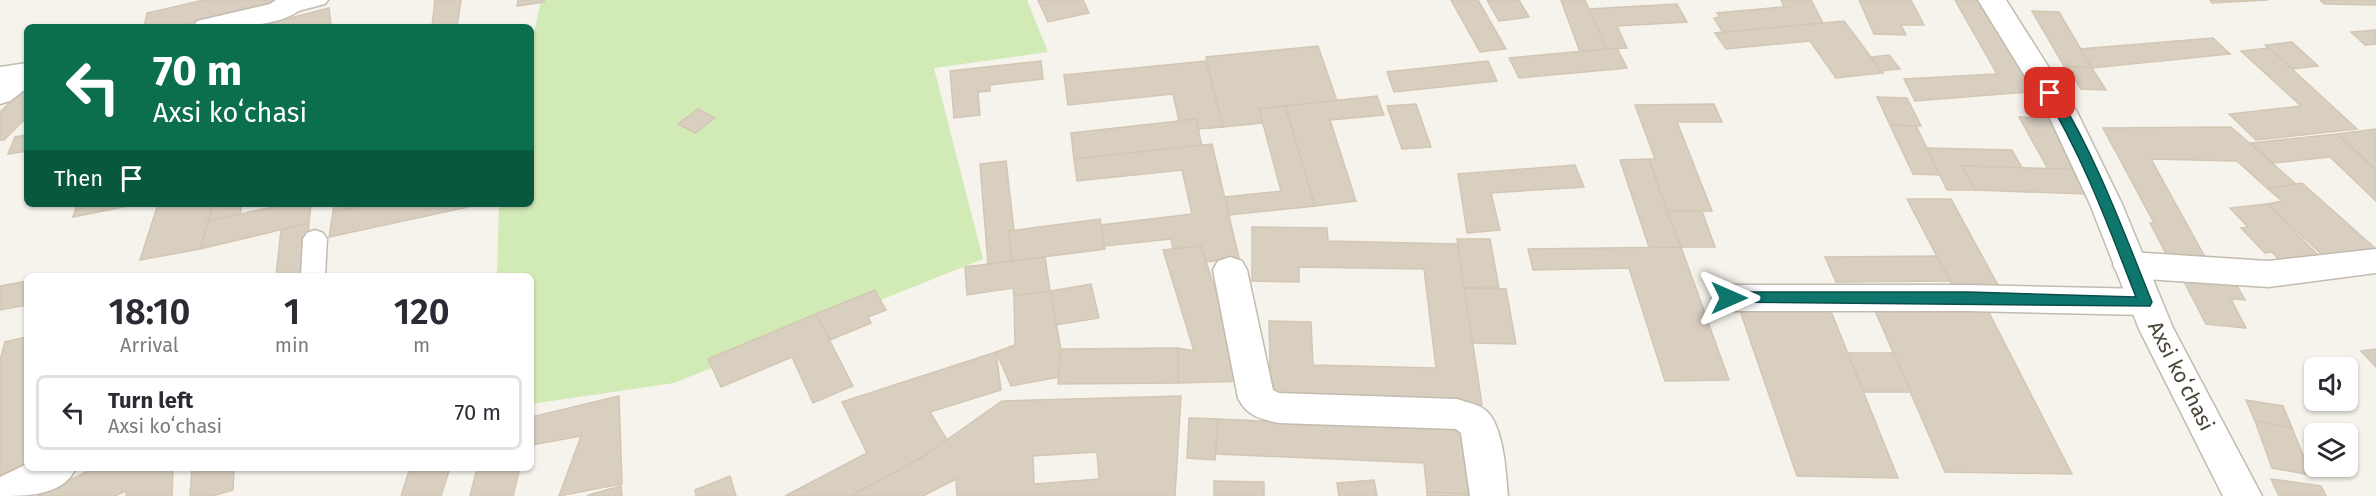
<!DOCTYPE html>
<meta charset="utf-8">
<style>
body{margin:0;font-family:"Fira Sans",sans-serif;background:#f7f7f7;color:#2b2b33;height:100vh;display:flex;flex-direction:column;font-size:22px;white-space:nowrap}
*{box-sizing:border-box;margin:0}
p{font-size:20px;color:#7c7c81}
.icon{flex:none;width:33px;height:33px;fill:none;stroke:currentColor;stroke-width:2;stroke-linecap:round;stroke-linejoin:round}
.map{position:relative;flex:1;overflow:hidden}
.drawer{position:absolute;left:24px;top:273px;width:510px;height:198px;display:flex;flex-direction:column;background:#fff;border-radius:9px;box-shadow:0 2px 4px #0004}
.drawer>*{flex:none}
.hud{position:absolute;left:24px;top:24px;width:510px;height:183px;border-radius:9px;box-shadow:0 2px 4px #0004;background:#0b6e4f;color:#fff;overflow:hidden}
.tools{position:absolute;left:2304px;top:357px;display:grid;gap:12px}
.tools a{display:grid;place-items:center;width:54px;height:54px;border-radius:9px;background:#fff;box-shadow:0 2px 4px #0004;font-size:30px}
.pin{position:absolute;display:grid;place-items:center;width:51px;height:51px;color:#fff;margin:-26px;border-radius:12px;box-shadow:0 3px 9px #0006}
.me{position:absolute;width:66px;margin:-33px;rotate:90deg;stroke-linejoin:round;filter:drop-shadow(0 0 4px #0008)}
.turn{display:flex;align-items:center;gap:21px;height:126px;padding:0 30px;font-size:27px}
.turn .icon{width:78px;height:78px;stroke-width:2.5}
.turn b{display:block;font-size:42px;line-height:51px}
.then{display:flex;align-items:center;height:57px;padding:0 30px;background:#0003;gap:12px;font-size:22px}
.eta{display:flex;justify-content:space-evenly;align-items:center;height:102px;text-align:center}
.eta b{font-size:36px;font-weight:600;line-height:42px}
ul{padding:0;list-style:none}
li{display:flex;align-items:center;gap:18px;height:75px;margin:0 12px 9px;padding:0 18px;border:3px solid #e1e1e2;border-radius:9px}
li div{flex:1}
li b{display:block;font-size:22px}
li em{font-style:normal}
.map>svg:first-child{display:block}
.green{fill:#d2eab5}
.building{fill:#d8cfc1;stroke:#d3c7b4;stroke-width:1.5;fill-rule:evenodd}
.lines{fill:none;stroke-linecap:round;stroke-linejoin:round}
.service-casing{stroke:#c2bbae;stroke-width:3}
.minor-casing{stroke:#c2bbae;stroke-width:3}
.tertiary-casing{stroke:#c2bbae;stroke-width:3}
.service{fill:#fff;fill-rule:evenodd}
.minor{fill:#fff;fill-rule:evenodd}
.tertiary{fill:#fff;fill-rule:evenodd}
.route{fill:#0f766e;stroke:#0a4d48;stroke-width:1.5}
.labels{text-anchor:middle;stroke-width:4.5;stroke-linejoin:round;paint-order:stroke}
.street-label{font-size:21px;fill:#4b4439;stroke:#fff}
</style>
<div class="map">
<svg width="2376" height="496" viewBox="0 0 2376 496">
<rect width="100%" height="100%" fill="#f6f3ec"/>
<path class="green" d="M541,0H1027L1048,52L934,68L983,259L674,383L531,404V276H497L499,204H531V47Z"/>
<g class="building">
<path d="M204,0H288L175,27H144L147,13Z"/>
<path d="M435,0H461L457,27H432Z"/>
<path d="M518,0H544V2L517,6Z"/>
<path d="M1038,0H1083L1089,13L1048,22Z"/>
<path d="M1451,0H1478L1506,49L1480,52Z"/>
<path d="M1487,0H1519L1529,17L1499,21Z"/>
<path d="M1561,0H1585L1607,49L1580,52Z"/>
<path d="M1781,0H1811L1823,23L1723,33L1714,18L1720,17L1717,13L1784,7Z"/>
<path d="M1859,0H1911L1924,25H1901L1906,35L1874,34Z"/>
<path d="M1955,0H1986L2039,91L1915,101L1904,79L1997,74Z"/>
<path d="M2210,0H2268L2212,3Z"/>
<path d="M2320,0H2376V5L2324,4Z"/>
<path d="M1677,4L1687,22L1617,26L1627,48L1607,49L1589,9Z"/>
<path d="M329,8L331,26L329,27H255Z"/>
<path d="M2032,11L2059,12L2092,68L2064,66Z"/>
<path d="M1844,21L1883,73L1836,78L1810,41L1726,49L1715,33Z"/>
<path d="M2376,30V44L2365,45L2351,32Z"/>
<path d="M2213,38L2230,54L2092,68L2080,49Z"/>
<path d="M2292,42L2318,66L2292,69L2265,45Z"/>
<path d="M1318,46L1337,101L1259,109L1262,123L1223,127L1206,57Z"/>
<path d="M1617,48L1627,68L1519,78L1509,58Z"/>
<path d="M2269,48L2292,69L2357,129L2256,140L2229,114L2301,106L2241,51Z"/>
<path d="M1889,55L1900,69L1881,71L1871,57Z"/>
<path d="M1041,61L1043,79L990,85V91L978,92L980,115L954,118L950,71Z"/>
<path d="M1206,61L1223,127L1199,129L1196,119L1179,121L1173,94L1068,105L1064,75Z"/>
<path d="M1488,61L1497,81L1394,92L1387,72Z"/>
<path d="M2067,67L2092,68L2106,90L2081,89Z"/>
<path d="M27,88V117L4,140H0V112L19,93Z"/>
<path d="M1377,96L1384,115L1330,120L1356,201L1315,206L1285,106Z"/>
<path d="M1877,97L1907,98L1921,126L1890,125Z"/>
<path d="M1416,104L1431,147L1402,149L1387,106Z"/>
<path d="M1714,104L1722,122H1677L1712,211H1667L1649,159H1655L1635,105Z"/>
<path d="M1285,106L1315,206L1229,215L1225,197L1281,191L1259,109Z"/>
<path d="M698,109L715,118L695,133L678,124Z"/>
<path d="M2019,117L2052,118L2083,170L2048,169Z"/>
<path d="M1196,119L1202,146L1074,159L1071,133Z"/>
<path d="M1890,125L1916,126L1940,175L1913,174Z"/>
<path d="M2231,127L2296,184L2268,189L2237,161L2151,159L2210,266L2171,263L2150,223H2154L2103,128Z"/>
<path d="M2376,129V170L2337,134Z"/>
<path d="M2337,134L2376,170V201L2330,157L2273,163L2251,143Z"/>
<path d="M27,135V151L8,154L15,137Z"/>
<path d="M1212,144L1239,258L1207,262L1201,246L1173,249L1171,239L1104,246L1101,225L1192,214L1182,170L1077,181L1074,159Z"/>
<path d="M1927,148L2012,150L2022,168L1962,166L1975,190H1947Z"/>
<path d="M1649,159L1667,211L1681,247H1649L1620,160Z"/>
<path d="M1006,161L1014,230L1009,231L1012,261L988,264L980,164Z"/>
<path d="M1575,165L1584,187L1491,193L1500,230L1467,233L1458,174Z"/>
<path d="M1962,166L2072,169L2086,194L1975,190Z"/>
<path d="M2302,183L2376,249V253L2329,261L2267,204L2282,201L2268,189Z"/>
<path d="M1907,199H1951L1999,287H1953Z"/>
<path d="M77,204H139L73,217Z"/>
<path d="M158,204H213L200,249L140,260Z"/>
<path d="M213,204H242L240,214L209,221Z"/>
<path d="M286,204H311L309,223L200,249L209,221Z"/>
<path d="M334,204H367L333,212Z"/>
<path d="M372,204H482L329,237L333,212Z"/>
<path d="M2267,204L2327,264L2288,269L2272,252L2265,253L2241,228L2248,227L2230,208Z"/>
<path d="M1667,211H1702L1715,247H1681Z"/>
<path d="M1100,219L1105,249L1012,261L1009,231Z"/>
<path d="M309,223L305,276H276L281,230Z"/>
<path d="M1252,227L1327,228L1328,241L1458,244L1482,405L1271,401L1269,321L1311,322L1313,365L1436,368L1424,269L1299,267V282L1252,281Z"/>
<path d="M1457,239H1490L1499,288H1464Z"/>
<path d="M1201,246L1245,381L1178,383V348L1194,351L1163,250Z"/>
<path d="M1681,247L1729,380L1665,381L1629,268L1533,270L1528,249Z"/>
<path d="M1937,256L1950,281L1836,282L1825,257Z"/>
<path d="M1045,257L1050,291L1014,296L1013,288L967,295L965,267Z"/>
<path d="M2179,272L2232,277L2245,300L2231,299L2246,328L2206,324Z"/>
<path d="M27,281V305L0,310V286Z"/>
<path d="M1091,284L1099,318L1056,325L1050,291Z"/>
<path d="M1464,288L1506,289L1516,344L1473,343Z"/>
<path d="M875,290L886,310L868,317L871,323L830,340L816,314Z"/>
<path d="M1050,291L1061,349L1059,377L1011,386L996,352L1015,345L1014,296Z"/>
<path d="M1737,302L1828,304L1898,478L1797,476Z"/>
<path d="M1873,306L1986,307L2072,474L1945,472Z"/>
<path d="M816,314L853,386L813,403L792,357L721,387L708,359Z"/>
<path d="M27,337V464L0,478V360L5,342Z"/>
<path d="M1178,348V383L1058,384L1061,349Z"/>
<path d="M2376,349V367L2361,351Z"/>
<path d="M996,352L1001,390L930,412L947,440L921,458L851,496H785L867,453L842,402Z"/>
<path d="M1848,353H1894L1911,392H1864Z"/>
<path d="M619,396L622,484L559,496L581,436L531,445V417Z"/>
<path d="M1181,396L1175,496H957L956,479L923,496H851L921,458L1002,401ZM1097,452L1099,479L1034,484L1033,456Z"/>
<path d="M2246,400L2283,406L2292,428L2255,421Z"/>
<path d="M1189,418L1218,419L1215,460L1187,458Z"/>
<path d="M1218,419L1465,430L1471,494L1427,492L1424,463L1216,454Z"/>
<path d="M2255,421L2292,428L2311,475L2272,468Z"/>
<path d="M94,468H173L172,496H126V491L115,496H37Z"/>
<path d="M192,468H234L233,490L213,496H190Z"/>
<path d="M410,468H450L441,496H401Z"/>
<path d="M477,468H520L513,496H470Z"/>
<path d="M730,476L736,496H696L695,490Z"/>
<path d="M2271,479L2321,486L2326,496H2279Z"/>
<path d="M1374,480L1377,496H1339L1337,483Z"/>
<path d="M1214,481L1264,482V496H1214Z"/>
<path d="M621,486L622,496H588V495Z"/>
<path d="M1427,492L1471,494L1472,496H1427Z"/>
</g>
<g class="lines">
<g class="service-casing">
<g id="service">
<path d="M294,0H328L325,4L279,16L272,14L269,10L272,6Z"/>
<path d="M27,63V77L0,81V67Z"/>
<path d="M315,230L323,233L327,239L325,276H301L303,239L307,233Z"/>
</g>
</g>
<g class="minor-casing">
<g id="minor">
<path d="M276,0H310C290,30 225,27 193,27L197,21L270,4Z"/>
<path d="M27,65V88L10,101L0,104V79L17,67Z"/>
<path d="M2376,249V273L2268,287L2130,278L2118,274L2113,265L2118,256L2130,252L2268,261Z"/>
<path d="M1230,257L1242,261L1247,270L1273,390L1279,393L1457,399C1466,402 1477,404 1484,409C1504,423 1506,474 1508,496H1470L1461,433L1456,429L1279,423C1260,419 1247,416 1238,398L1213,270L1218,261Z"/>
<path d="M1729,285H1968L2145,289L2157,293L2162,302L2157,311L2145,315L1968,311H1729L1717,307L1712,298L1717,289Z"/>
<path d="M27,464V468H76C63,496 27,496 0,496V477Z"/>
</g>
</g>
<g class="tertiary-casing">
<path id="tertiary" d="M1978,0H2006L2077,112L2122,204L2173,328L2262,496H2223L2139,329L2090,204L2047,112Z"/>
</g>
<use href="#service" class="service"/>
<use href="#minor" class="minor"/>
<use href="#tertiary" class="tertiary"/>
</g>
<path class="route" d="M2050,89L2055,90C2096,156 2123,230 2152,302L2150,306L1724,302L1722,298L1724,294L1729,292H1968L2136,297C2109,228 2083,156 2044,93Z"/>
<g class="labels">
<g class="street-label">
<text transform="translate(2181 376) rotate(63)" y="7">Axsi koʻchasi</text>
</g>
</g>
</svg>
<div class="tools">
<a><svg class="icon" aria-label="sound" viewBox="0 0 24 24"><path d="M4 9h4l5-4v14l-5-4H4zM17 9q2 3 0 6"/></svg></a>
<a><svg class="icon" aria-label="layers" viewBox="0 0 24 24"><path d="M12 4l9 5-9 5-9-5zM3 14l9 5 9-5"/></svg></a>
</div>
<div class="pin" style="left:2050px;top:93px;background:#d93025"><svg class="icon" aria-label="arrive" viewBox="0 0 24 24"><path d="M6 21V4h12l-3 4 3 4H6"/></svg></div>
<svg class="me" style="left:1729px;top:298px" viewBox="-20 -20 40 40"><path d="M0-17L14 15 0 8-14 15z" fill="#0f766e" stroke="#fff" stroke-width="4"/></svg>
<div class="hud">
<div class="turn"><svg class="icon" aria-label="left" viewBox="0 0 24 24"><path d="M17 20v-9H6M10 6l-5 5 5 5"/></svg><div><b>70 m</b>Axsi koʻchasi</div></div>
<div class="then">Then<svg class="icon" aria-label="arrive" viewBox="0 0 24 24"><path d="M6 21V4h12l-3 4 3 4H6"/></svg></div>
</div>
<section class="drawer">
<div class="eta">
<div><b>18:10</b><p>Arrival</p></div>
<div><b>1</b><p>min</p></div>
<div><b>120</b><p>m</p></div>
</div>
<ul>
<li><svg class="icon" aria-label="left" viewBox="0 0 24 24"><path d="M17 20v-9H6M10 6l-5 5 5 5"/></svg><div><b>Turn left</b><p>Axsi koʻchasi</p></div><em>70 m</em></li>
</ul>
</section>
</div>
